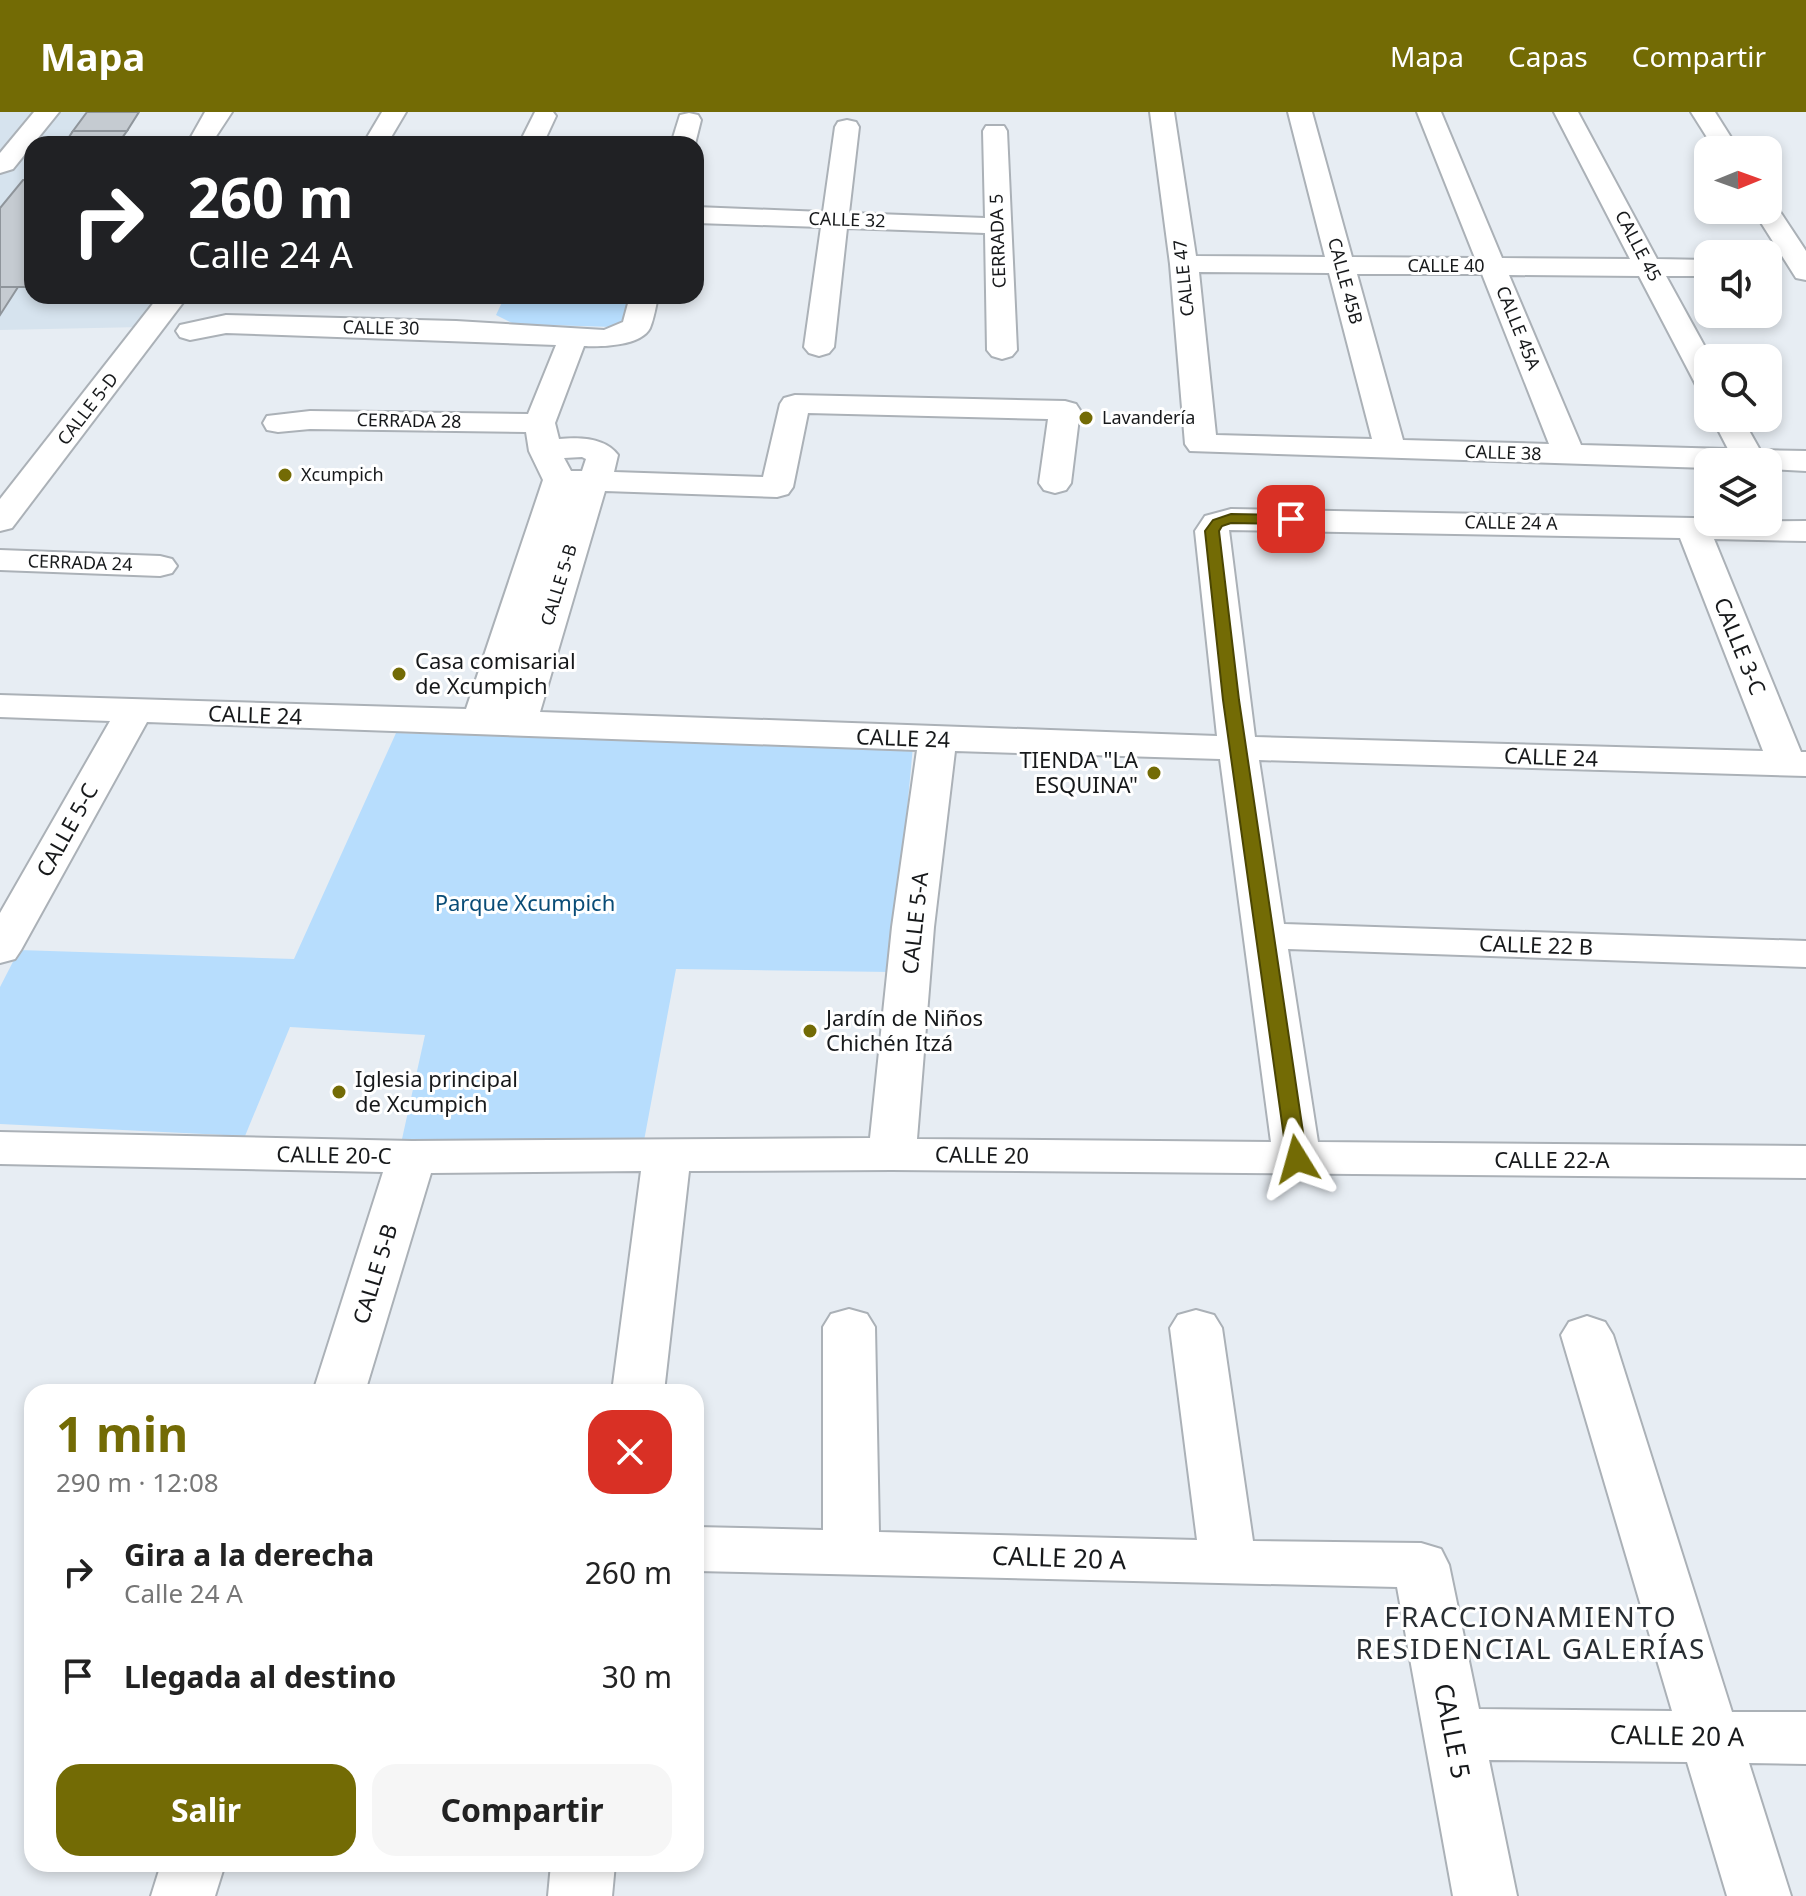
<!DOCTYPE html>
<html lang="es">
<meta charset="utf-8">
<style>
body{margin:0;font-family:"Noto Sans",sans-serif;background:#f6f6f6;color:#222;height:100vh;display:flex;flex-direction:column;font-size:30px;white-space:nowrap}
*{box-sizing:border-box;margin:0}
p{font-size:26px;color:#767676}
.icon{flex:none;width:44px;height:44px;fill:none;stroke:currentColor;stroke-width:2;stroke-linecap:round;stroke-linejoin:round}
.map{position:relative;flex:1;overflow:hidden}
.side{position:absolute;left:24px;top:1272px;width:680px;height:488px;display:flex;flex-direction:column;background:#fff;border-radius:24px;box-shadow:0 4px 12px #0003}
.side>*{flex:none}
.banner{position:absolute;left:24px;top:24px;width:680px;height:168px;border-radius:24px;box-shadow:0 4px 12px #0003;background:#202124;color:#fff;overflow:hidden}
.needle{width:52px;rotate:89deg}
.tools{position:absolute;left:1694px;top:24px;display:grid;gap:16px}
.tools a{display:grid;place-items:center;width:88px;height:88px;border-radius:16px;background:#fff;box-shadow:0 4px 12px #0003;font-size:40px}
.pin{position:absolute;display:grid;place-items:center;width:68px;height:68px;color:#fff;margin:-34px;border-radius:16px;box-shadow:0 4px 12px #0006}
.me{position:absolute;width:88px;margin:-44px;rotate:352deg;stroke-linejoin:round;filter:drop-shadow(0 0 6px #0008)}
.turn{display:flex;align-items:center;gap:28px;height:168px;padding:0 32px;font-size:36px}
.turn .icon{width:104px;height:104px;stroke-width:2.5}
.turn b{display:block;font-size:56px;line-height:68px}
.round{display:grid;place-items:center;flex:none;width:84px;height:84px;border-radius:24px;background:#f6f6f6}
.overview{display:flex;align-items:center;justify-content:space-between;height:136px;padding:0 32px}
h1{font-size:48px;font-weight:700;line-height:60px;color:#736b05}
.button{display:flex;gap:16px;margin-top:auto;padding:16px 32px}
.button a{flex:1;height:92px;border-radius:24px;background:#736b05;color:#fff;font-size:32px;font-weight:700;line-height:92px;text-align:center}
.button a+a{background:#f6f6f6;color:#222}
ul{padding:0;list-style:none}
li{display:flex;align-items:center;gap:24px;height:104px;padding:0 32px}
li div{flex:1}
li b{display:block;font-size:30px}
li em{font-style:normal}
header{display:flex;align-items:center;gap:48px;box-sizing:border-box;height:112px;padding:0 40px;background:#736b05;color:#fff}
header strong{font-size:38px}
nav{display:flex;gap:44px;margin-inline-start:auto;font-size:28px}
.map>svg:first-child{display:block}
.built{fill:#d6e3ee}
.green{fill:#b7ddfd}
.building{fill:#c5cbd1;stroke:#8f959b;stroke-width:2}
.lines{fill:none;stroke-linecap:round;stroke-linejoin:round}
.minor-casing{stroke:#abb1b7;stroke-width:4}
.minor{fill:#fff;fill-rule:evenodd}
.route{fill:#736b05;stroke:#4b4603;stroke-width:2}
.poi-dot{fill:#736b05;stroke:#fff;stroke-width:3}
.labels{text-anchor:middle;stroke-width:6;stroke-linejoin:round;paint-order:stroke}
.far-street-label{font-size:18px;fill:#17191b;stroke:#fff}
.far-poi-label{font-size:18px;fill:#17191b;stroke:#fff;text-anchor:start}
.street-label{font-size:22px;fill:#17191b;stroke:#fff}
.poi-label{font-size:22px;fill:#17191b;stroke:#fff;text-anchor:start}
.park-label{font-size:22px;fill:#094c77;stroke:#fff}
.near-street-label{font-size:26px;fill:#17191b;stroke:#fff}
.near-neighbourhood-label{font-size:28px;letter-spacing:2px;fill:#292e33;stroke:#fff}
</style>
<header>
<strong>Mapa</strong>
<nav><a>Mapa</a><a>Capas</a><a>Compartir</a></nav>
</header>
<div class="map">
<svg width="1806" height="1784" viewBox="0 0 1806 1784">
<rect width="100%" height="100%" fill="#e7edf3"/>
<path class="built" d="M0,0H140L120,32H32V184H165L142,215L0,218Z"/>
<g class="green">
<path d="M505,184H635L629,210L613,215L514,212L496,203Z"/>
<path d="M396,621L913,634L892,860L676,857L643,1034L402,1027L425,923L290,915L245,1024L0,1012V875L19,838L294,847Z"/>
</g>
<g class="building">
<path d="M87,0H139L127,19H73Z"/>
<path d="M73,19H127L119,30L65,31Z"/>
<path d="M23,68H32V175H0V96Z"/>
<path d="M0,175H18L0,203Z"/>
</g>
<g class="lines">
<g class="minor-casing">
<g id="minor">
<path d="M34,0H59L13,57L0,61V41Z"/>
<path d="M205,0H232L211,32H187Z"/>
<path d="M382,0H406L387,32H363Z"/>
<path d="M535,0H553L556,4L543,32H519Z"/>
<path d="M1150,0H1174L1196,144L1325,145L1288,0H1312L1352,145L1475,146L1417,0H1441L1502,146L1630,147L1554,0H1578L1657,147L1708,148V164H1666L1711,246H1708V278L1697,275L1639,164L1509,163L1581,333L1728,337L1712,306H1742L1760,338L1806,339V359L1768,357V350H1708V356L1190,339L1185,332L1170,152ZM1199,160L1329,161L1372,327L1216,323ZM1357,162H1482L1549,332L1403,328Z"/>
<path d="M1691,0H1715L1739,38H1715Z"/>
<path d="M689,1L698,3L701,8L695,32H671L680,3Z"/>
<path d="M847,8L856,10L859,15L849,101L985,106L983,19L986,14H1004L1007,19L1017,238L1012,244L1002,247L992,244L987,238L985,121L847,116L834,235L829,241L819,244L809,241L804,235L821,115L696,111V95L823,100L835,15L838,10Z"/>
<path d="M1768,91L1775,92L1806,139V168L1796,166L1753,98H1768Z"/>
<path d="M159,184H188L12,416L0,419V387Z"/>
<path d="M630,184H658C656,194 654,206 650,216C641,234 601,235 584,234L555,311L559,327C578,325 605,325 618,343L614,360L763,365L780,292L784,286L795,283L1065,289L1076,292L1080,298L1071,371L1066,378L1055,381L1044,378L1039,371L1048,307L808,301L793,375L788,382L777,385L605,379L540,600L1217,624L1195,419L1205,404L1231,397L1693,406L1708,407V410L1806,409V429L1714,427L1801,640H1806V664L1259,648L1284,812L1806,829V855L1288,837L1318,1030L1806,1034V1066L892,1058L689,1059L664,1280H612L641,1059L431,1061L365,1280H313L383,1060L0,1052V1020L412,1029L870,1026L892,815L917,638L147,610L21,838L15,847L0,851V801L110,609L0,605V583L466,597L543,368L529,339L526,320L310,317L278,320L267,318L263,311L267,304L310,299L528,302L556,233L226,221L190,228L180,225L176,219L180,213L226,203L456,209L604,218L623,210ZM582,345L586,347L582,359H571L564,346ZM1229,418L1680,426L1763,639L1255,625ZM955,639L1220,647L1271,1030L917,1027L934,815Z"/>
<path d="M0,438L160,444L172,447L177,454L172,461L160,464L0,458Z"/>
<path d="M849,1197L867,1202L875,1215L879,1420L1197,1428L1170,1216L1178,1203L1196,1198L1214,1203L1222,1216L1253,1429L1421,1431L1441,1437L1449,1453L1479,1597L1672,1599L1561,1223L1569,1210L1587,1204L1605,1210L1613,1223L1732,1600H1806V1652L1749,1651L1791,1784H1727L1687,1650L1489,1648L1517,1784H1453L1397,1475L696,1459V1415L823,1418V1215L831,1202Z"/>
<path d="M161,1752H225L215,1784H151Z"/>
<path d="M551,1752H615L612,1784H548Z"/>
</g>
</g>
<use href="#minor" class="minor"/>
</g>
<path class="route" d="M1231,402L1291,403L1298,407L1291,412L1231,411L1222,414L1219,419L1239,588L1307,1047L1297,1053L1287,1047L1223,588L1205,419L1213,408Z"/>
<g class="poi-dot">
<circle cx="1086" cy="306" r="8"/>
<circle cx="285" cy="363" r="8"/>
<circle cx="399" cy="562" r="8"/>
<circle cx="1154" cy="661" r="8"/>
<circle cx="810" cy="919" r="8"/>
<circle cx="339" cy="980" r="8"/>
</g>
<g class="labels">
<g class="far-street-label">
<text transform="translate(847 108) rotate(2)" y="6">CALLE 32</text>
<text transform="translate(998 129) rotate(-92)" y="6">CERRADA 5</text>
<text transform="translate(1638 134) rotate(62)" y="6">CALLE 45</text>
<text x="1446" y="160">CALLE 40</text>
<text transform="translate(1184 166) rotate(-96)" y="6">CALLE 47</text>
<text transform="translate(1345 169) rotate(75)" y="6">CALLE 45B</text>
<text transform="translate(381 216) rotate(1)" y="6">CALLE 30</text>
<text transform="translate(1518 216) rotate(68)" y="6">CALLE 45A</text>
<text transform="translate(88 297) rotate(-52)" y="6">CALLE 5-D</text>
<text transform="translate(409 309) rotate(1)" y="6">CERRADA 28</text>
<text transform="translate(1503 341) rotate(2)" y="6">CALLE 38</text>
<text transform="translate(1511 411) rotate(1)" y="6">CALLE 24 A</text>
<text transform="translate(80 451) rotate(2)" y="6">CERRADA 24</text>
<text transform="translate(559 473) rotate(-73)" y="6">CALLE 5-B</text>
</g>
<g class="far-poi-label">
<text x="1102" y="312">Lavandería</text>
<text x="301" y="369">Xcumpich</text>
</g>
<g class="street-label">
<text transform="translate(1740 534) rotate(68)" y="8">CALLE 3-C</text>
<text transform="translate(255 603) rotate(2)" y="8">CALLE 24</text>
<text transform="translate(903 626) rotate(2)" y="8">CALLE 24</text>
<text transform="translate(1551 645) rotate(2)" y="8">CALLE 24</text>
<text transform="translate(67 718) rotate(-61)" y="8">CALLE 5-C</text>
<text transform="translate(915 811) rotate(-84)" y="8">CALLE 5-A</text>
<text transform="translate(1536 833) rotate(2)" y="8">CALLE 22 B</text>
<text transform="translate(334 1043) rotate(1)" y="8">CALLE 20-C</text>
<text transform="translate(982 1043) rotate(1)" y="8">CALLE 20</text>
<text x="1552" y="1056">CALLE 22-A</text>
<text transform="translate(375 1162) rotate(-73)" y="8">CALLE 5-B</text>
</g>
<g class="poi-label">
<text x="415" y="557">Casa comisarial<tspan x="415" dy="25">de Xcumpich</tspan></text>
<text x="1138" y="656" text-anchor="end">TIENDA "LA<tspan x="1138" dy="25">ESQUINA"</tspan></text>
<text x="826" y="914">Jardín de Niños<tspan x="826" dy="25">Chichén Itzá</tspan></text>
<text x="355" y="975">Iglesia principal<tspan x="355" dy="25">de Xcumpich</tspan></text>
</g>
<g class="park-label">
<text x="525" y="799">Parque Xcumpich</text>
</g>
<g class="near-street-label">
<text transform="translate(1059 1446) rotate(2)" y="9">CALLE 20 A</text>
<text transform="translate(1452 1619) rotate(79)" y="9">CALLE 5</text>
<text transform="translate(1677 1624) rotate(1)" y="9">CALLE 20 A</text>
</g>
<g class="near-neighbourhood-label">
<text x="1531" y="1515">FRACCIONAMIENTO<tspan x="1531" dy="32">RESIDENCIAL GALERÍAS</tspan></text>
</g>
</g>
</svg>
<div class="tools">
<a><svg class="needle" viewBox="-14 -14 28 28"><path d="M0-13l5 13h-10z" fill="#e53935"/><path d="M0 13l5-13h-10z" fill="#767676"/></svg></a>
<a><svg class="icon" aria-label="sound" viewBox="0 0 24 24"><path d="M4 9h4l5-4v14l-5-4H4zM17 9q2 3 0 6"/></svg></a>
<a><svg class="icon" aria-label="search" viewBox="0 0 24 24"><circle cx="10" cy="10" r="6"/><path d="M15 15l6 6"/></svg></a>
<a><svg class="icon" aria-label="layers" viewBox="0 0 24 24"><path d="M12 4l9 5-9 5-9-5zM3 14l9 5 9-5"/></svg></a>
</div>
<div class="pin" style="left:1291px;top:407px;background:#d93025"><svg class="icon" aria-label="arrive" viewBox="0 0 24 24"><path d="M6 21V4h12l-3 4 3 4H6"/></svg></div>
<svg class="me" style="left:1297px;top:1047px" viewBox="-20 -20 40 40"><path d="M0-17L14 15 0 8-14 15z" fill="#736b05" stroke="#fff" stroke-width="4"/></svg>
<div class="banner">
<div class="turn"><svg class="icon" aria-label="right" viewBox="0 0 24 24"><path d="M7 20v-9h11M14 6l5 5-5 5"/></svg><div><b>260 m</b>Calle 24 A</div></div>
</div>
<section class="side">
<div class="overview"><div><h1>1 min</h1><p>290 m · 12:08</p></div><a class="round" style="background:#d93025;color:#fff"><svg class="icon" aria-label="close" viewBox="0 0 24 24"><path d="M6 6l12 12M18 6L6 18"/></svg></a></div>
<ul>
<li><svg class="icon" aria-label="right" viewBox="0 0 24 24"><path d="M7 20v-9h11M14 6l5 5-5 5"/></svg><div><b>Gira a la derecha</b><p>Calle 24 A</p></div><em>260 m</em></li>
<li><svg class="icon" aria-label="arrive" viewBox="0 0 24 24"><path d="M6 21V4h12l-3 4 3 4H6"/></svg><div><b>Llegada al destino</b></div><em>30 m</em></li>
</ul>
<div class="button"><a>Salir</a><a>Compartir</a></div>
</section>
</div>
